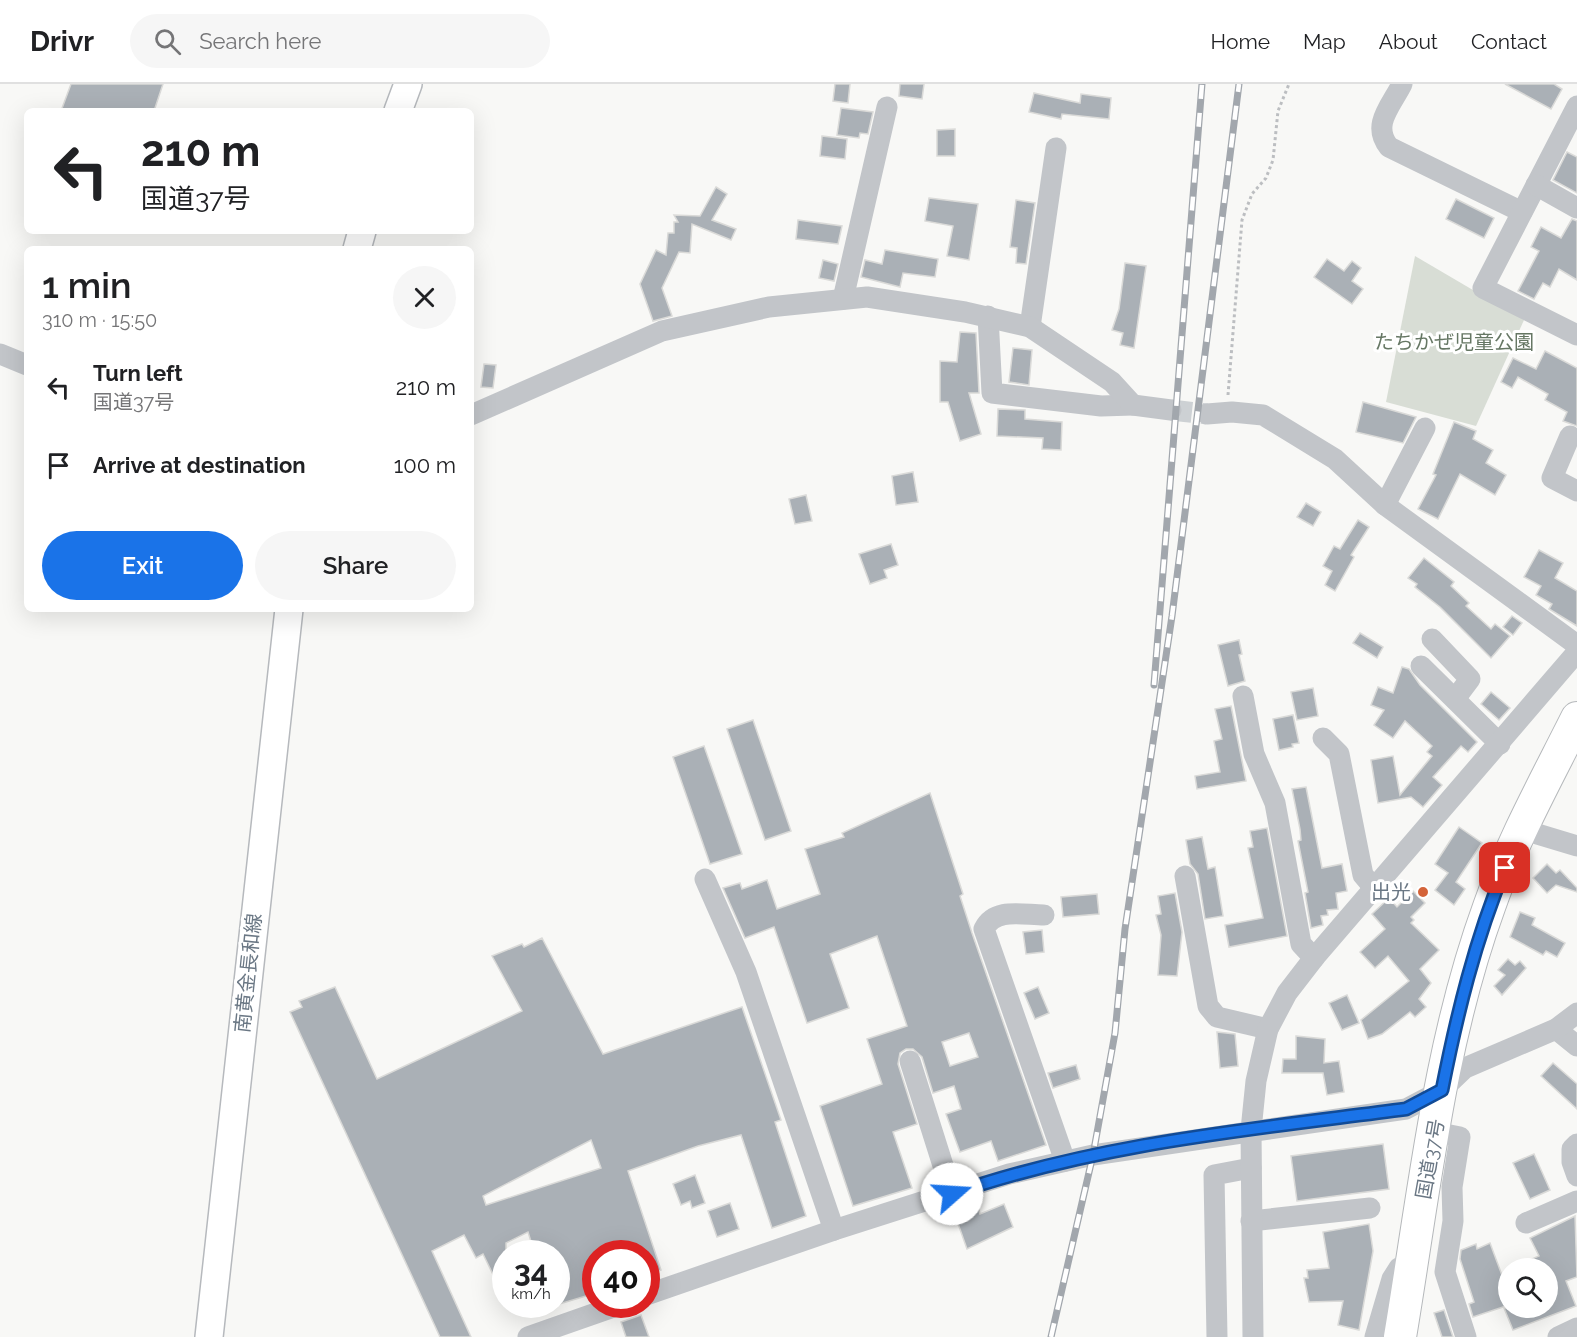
<!DOCTYPE html>
<meta charset="utf-8">
<style>
body{margin:0;font-family:Raleway,"Noto Sans JP",sans-serif;background:#f6f6f6;color:#202124;height:100vh;display:flex;flex-direction:column;font-size:22px;white-space:nowrap}
*{box-sizing:border-box;margin:0}
p{font-size:20px;color:#757577}
.icon{flex:none;width:33px;height:33px;fill:none;stroke:currentColor;stroke-width:2;stroke-linecap:round;stroke-linejoin:round}
.map{position:relative;flex:1;overflow:hidden}
.drawer{position:absolute;left:24px;top:162px;width:450px;height:366px;display:flex;flex-direction:column;background:#fff;border-radius:9px;box-shadow:0 6px 24px #0002}
.drawer>*{flex:none}
.banner{position:absolute;left:24px;top:24px;width:450px;height:126px;border-radius:9px;box-shadow:0 6px 24px #0002;background:#fff;color:#202124;overflow:hidden}
.buttons{position:absolute;left:1498px;top:1174px;display:grid;gap:12px}
.buttons a{display:grid;place-items:center;width:60px;height:60px;border-radius:50%;background:#fff;box-shadow:0 6px 24px #0002;font-size:30px}
.speed{position:absolute;left:492px;top:1156px;display:flex;gap:12px;font-size:30px;font-weight:700;text-align:center}
.speed>*{display:grid;place-content:center;width:78px;height:78px;border-radius:50%;background:#fff;box-shadow:0 6px 24px #0002;line-height:1}
.speed small{font-size:15px;font-weight:400}
.speed .limit{border:9px solid #d22;background:#fff;color:#111}
.pin{position:absolute;display:grid;place-items:center;width:51px;height:51px;color:#fff;margin:-26px;border-radius:12px;box-shadow:0 3px 9px #0006}
.me{position:absolute;width:66px;margin:-33px;rotate:71deg;stroke-linejoin:round;filter:drop-shadow(0 0 4px #0008)}
.turn{display:flex;align-items:center;gap:21px;height:126px;padding:0 18px;font-size:27px}
.turn .icon{width:78px;height:78px;stroke-width:2.5}
.turn b{display:block;font-size:42px;line-height:51px}
.round{display:grid;place-items:center;flex:none;width:63px;height:63px;border-radius:32px;background:#f6f6f6}
.overview{display:flex;align-items:center;justify-content:space-between;height:102px;padding:0 18px}
h1{font-size:36px;font-weight:600;line-height:45px}
.button{display:flex;gap:12px;margin-top:auto;padding:12px 18px}
.button a{flex:1;height:69px;border-radius:36px;background:#1a73e8;color:#fff;font-size:24px;font-weight:600;line-height:69px;text-align:center}
.button a+a{background:#f6f6f6;color:#202124}
ul{padding:0;list-style:none}
li{display:flex;align-items:center;gap:18px;height:78px;padding:0 18px}
li div{flex:1}
li b{display:block;font-size:22px}
li em{font-style:normal}
header{display:flex;align-items:center;gap:36px;box-sizing:border-box;height:84px;padding:0 30px;background:#fff;border-bottom:2px solid #e0e0e0}
header strong{font-size:28px}
nav{display:flex;gap:33px;margin-inline-start:auto;font-size:21px}
.search{width:420px;height:54px;background:#f6f6f6;display:flex;align-items:center;gap:15px;box-sizing:border-box;padding:0 21px;border-radius:33px;color:#757577;font-size:22px}
.map>svg:first-child{display:block}
.green{fill:#d8ddd5}
.building{fill:#aab0b6;stroke:#dadad8;stroke-width:1.5;fill-rule:evenodd}
.lines{fill:none;stroke-linecap:round;stroke-linejoin:round}
.minor-tunnel{stroke:#cdd1d4;stroke-width:21;stroke-dasharray:21 10;stroke-linecap:butt}
.major-casing{stroke:#b6b9bd;stroke-width:30}
.highway-casing{stroke:#b5b8bb;stroke-width:34}
.path{stroke:#bcbec1;stroke-width:3;stroke-dasharray:3 3;stroke-linecap:butt}
.minor{stroke:#c2c5c9;stroke-width:21}
.major{stroke:#fff;stroke-width:27}
.highway{stroke:#fff;stroke-width:32}
.rail-casing{stroke:#a2a7ad;stroke-width:7}
.rail{stroke:#fff;stroke-width:4.5;stroke-dasharray:14;stroke-linecap:butt}
.route-casing{stroke:#114b97;stroke-width:15}
.route{stroke:#1a73e8;stroke-width:10}
.poi-dot{fill:#d4643a;stroke:#fff;stroke-width:2}
.labels{text-anchor:middle;stroke-width:6;stroke-linejoin:round;paint-order:stroke}
.park-label{font-size:20px;fill:#667764;stroke:#fff}
.poi-label{font-size:20px;fill:#6a7784;stroke:#fff;text-anchor:end}
.street-label{font-size:20px;fill:#6a7784;stroke:#fff}
</style>
<header>
<strong>Drivr</strong>
<div class="search"><svg class="icon" aria-label="search" viewBox="0 0 24 24"><circle cx="10" cy="10" r="6"/><path d="M15 15l6 6"/></svg>Search here</div>
<nav><a>Home</a><a>Map</a><a>About</a><a>Contact</a></nav>
</header>
<div class="map">
<svg width="1577" height="1253" viewBox="0 0 1577 1253">
<rect width="100%" height="100%" fill="#f8f8f6"/>
<path class="green" d="M1415,172L1524,236L1476,342L1386,318Z"/>
<g class="building">
<path d="M71,0H163L154,27H61Z"/>
<path d="M835,0H850L848,19L833,17Z"/>
<path d="M900,0H924L922,15L899,12Z"/>
<path d="M1505,0H1554L1562,5L1551,25Z"/>
<path d="M1034,9L1080,19L1081,10L1111,14L1109,35L1062,30L1061,35L1029,28Z"/>
<path d="M841,24L873,28L868,50L860,49L859,54L837,51Z"/>
<path d="M955,45V72H937V46Z"/>
<path d="M822,52L847,55L845,75L820,72Z"/>
<path d="M1567,68L1577,73V109L1553,96Z"/>
<path d="M716,103L727,110L712,136L736,145L731,156L692,140L690,169L679,168L662,204L672,232L653,237L640,200L656,166L666,171L668,149H674V138H678L674,131L700,132Z"/>
<path d="M929,114L978,120L969,176L947,172L953,142L925,137Z"/>
<path d="M1456,115L1494,134L1484,154L1446,135Z"/>
<path d="M1016,116L1035,119L1026,180L1016,179L1017,164L1010,163Z"/>
<path d="M1572,135L1577,137V196L1559,185L1550,203L1543,199L1534,215L1518,207L1539,167L1531,163L1541,143L1561,154Z"/>
<path d="M798,136L842,142L838,160L796,155Z"/>
<path d="M885,166L938,175L935,193L903,189L900,203L861,193L865,176L882,180Z"/>
<path d="M1327,175L1344,187L1352,177L1361,184L1352,197L1363,205L1352,220L1314,193Z"/>
<path d="M823,176L838,180L834,197L819,194Z"/>
<path d="M1125,179L1146,182L1134,264L1120,261L1123,249L1112,246L1119,225Z"/>
<path d="M960,248L976,249L979,309H969L981,350L960,357L948,318H940V277L957,278Z"/>
<path d="M1013,264L1032,266L1029,301L1009,298Z"/>
<path d="M1545,267L1577,284V342L1563,337L1567,328L1545,316L1548,310L1518,293L1512,304L1501,298L1513,274L1536,285Z"/>
<path d="M484,280L496,281L493,304L481,303Z"/>
<path d="M1363,318L1416,333L1403,359L1356,348Z"/>
<path d="M998,325L1025,326V335L1062,338L1061,366L1042,365L1043,354L997,352Z"/>
<path d="M1454,338L1476,347L1473,355L1493,366L1486,379L1506,391L1495,411L1460,390L1438,435L1418,425L1436,391L1433,390Z"/>
<path d="M913,388L918,418L896,421L892,392Z"/>
<path d="M806,411L812,437L795,440L789,415Z"/>
<path d="M1306,419L1321,428L1313,442L1297,433Z"/>
<path d="M1358,436L1369,443L1351,471L1354,473L1335,507L1325,501L1332,487L1323,482L1334,462L1340,465Z"/>
<path d="M891,460L898,481L884,486L887,494L870,500L859,470Z"/>
<path d="M1539,466L1563,479L1555,494L1577,507V542L1549,525L1552,520L1536,511L1541,502L1524,493Z"/>
<path d="M1424,474L1454,498L1451,502L1469,519L1466,522L1491,545L1495,540L1510,552L1491,574L1440,523L1415,503L1417,500L1408,494Z"/>
<path d="M1512,532L1522,539L1513,551L1503,543Z"/>
<path d="M1360,549L1383,563L1377,574L1353,559Z"/>
<path d="M1239,556L1242,570L1239,571L1245,597L1228,602L1218,561Z"/>
<path d="M1402,583L1409,585L1420,601L1477,658L1468,668L1461,662L1433,693L1442,701L1423,723L1411,713L1378,719L1371,676L1393,672L1400,711L1432,672L1427,668L1432,662L1405,637L1393,654L1374,641L1384,626L1371,621L1378,603L1393,609Z"/>
<path d="M1313,604L1318,632L1297,636L1291,608Z"/>
<path d="M1491,608L1510,624L1499,636L1481,620Z"/>
<path d="M1231,622L1246,697L1197,705L1195,692L1220,688L1214,657L1222,655L1215,625Z"/>
<path d="M1293,631L1299,659L1292,660L1293,663L1279,666L1273,635Z"/>
<path d="M753,636L791,747L765,756L727,645Z"/>
<path d="M704,662L742,770L710,780L673,673Z"/>
<path d="M1306,703L1322,784L1342,780L1347,807L1336,809L1338,825L1327,826L1328,831L1321,832L1323,841L1311,844L1305,809L1308,808L1298,757L1301,756L1300,745L1292,705Z"/>
<path d="M930,709L963,810L960,812L972,849L1046,1061L998,1077L991,1057L960,1068L946,1030L961,1025L954,1002L933,1009L922,973L913,965H906L900,969L898,980L917,1040L893,1048L912,1104L853,1122L820,1022L882,1000L867,955L907,942L877,852L830,870L849,924L807,939L774,843L745,854L723,804L740,799L742,805L767,796L777,825L820,810L805,765L844,753L842,749ZM969,949L978,973L950,982L942,958Z"/>
<path d="M1459,743L1482,759L1456,798L1465,805L1454,821L1435,806L1448,789L1435,780Z"/>
<path d="M1267,744L1287,852L1229,863L1225,841L1263,834L1248,764L1253,763L1250,747Z"/>
<path d="M1202,753L1208,785L1215,783L1223,832L1205,835L1198,790L1190,780L1186,756Z"/>
<path d="M1547,780L1556,789L1560,786L1577,804V808L1556,801L1547,809L1533,794Z"/>
<path d="M1413,807L1425,819L1411,833L1414,836L1411,839L1439,866L1420,885L1431,899L1419,915L1426,923L1415,933L1410,928L1382,950L1368,955L1361,936L1409,897L1388,872L1375,884L1360,868L1385,845L1372,830L1389,814L1397,823Z"/>
<path d="M1175,809L1182,848L1177,892L1158,891L1161,851L1156,831L1161,830L1158,812Z"/>
<path d="M1097,810L1099,830L1063,833L1061,813Z"/>
<path d="M1520,828L1535,834L1532,841L1565,859L1557,873L1546,867L1543,871L1510,853Z"/>
<path d="M1042,846L1044,868L1026,870L1023,848Z"/>
<path d="M542,854L603,970L742,923L781,1036L775,1038L806,1132L772,1144L741,1051L698,1062L628,1087L661,1186L646,1191V1170H596V1209L556,1221V1170H535L528,1148L506,1159V1217L483,1170L476,1174L464,1151L432,1167L471,1253H440L290,928L302,923L299,917L335,903L377,995L522,927L492,872L522,860L524,863ZM591,1056L601,1084L486,1121L483,1112Z"/>
<path d="M1508,875L1515,881L1520,877L1526,884L1502,911L1494,902L1505,891L1498,886Z"/>
<path d="M1038,903L1049,929L1035,935L1024,909Z"/>
<path d="M1347,911L1359,939L1342,946L1329,919Z"/>
<path d="M1217,948L1235,950L1238,982L1220,984Z"/>
<path d="M1296,952L1325,955L1324,979L1339,977L1344,1008L1327,1011L1323,989H1282L1283,975H1296Z"/>
<path d="M1553,979L1577,1000V1025L1541,992Z"/>
<path d="M1076,981L1080,995L1053,1004L1048,989Z"/>
<path d="M1383,1060L1389,1105L1297,1117L1291,1072Z"/>
<path d="M1534,1070L1550,1106L1530,1115L1513,1079Z"/>
<path d="M695,1091L705,1119L692,1124L690,1117L681,1121L673,1100Z"/>
<path d="M730,1119L739,1145L717,1153L708,1127Z"/>
<path d="M1004,1120L1013,1143L967,1165L956,1134L979,1125L980,1130Z"/>
<path d="M1575,1132L1577,1193L1566,1197L1576,1222L1513,1246L1504,1224H1548V1209L1555,1207L1548,1185H1509L1539,1172L1530,1154Z"/>
<path d="M1369,1140L1373,1167L1359,1246L1338,1241L1343,1217L1309,1218L1304,1194H1308L1307,1186L1329,1184L1323,1148Z"/>
<path d="M1490,1159L1509,1210V1221L1473,1233L1469,1220L1474,1218L1460,1175L1461,1166L1476,1160L1477,1165Z"/>
<path d="M1444,1226L1453,1253H1442L1434,1229Z"/>
<path d="M641,1231L649,1253H626L621,1238Z"/>
</g>
<g class="lines">
<path class="minor-tunnel" d="M1171,326L1207,330"/>
<g class="major-casing">
<g id="major">
<path d="M398,27L408,0"/>
<path d="M357,165L362,147"/>
<path d="M209,1253L289,525"/>
</g>
</g>
<g class="highway-casing">
<path id="highway" d="M1400,1253C1424,1110 1439,960 1489,823C1512,757 1546,696 1577,634"/>
</g>
<path class="path" d="M1228,311L1242,136L1252,110L1266,94L1273,76L1278,27L1289,0"/>
<g class="minor">
<path d="M1402,0C1391,22 1371,41 1389,63L1522,128"/>
<path d="M1577,22L1483,204L1577,251"/>
<path d="M1536,101L1577,124"/>
<path d="M843,215L887,23"/>
<path d="M988,232L992,309L1101,322L1133,321"/>
<path d="M1030,243L1056,64"/>
<path d="M0,270L27,281"/>
<path d="M1207,330L1232,328L1263,331L1335,375L1385,421L1577,561"/>
<path d="M471,331L662,247L769,223L867,213L965,228L1030,243L1112,298L1133,321L1171,326"/>
<path d="M1570,352L1552,394L1577,407"/>
<path d="M1385,421L1425,344"/>
<path d="M1432,555L1470,595L1455,615"/>
<path d="M1421,582L1500,660"/>
<path d="M1243,612L1254,670L1275,719L1301,860L1314,874"/>
<path d="M1323,654L1339,670L1363,791L1374,804"/>
<path d="M1521,745L1577,762"/>
<path d="M1185,792L1208,922L1217,933L1268,945"/>
<path d="M705,795L746,888L834,1146"/>
<path d="M1044,831C1023,831 995,823 984,845L1065,1077"/>
<path d="M1556,945L1577,962"/>
<path d="M910,977L952,1110"/>
<path d="M1435,1048L1460,1053L1452,1103L1453,1137L1445,1188L1466,1253"/>
<path d="M1577,1060L1572,1065V1078L1577,1092"/>
<path d="M1251,1137L1370,1124"/>
<path d="M1526,1139L1577,1117"/>
<path d="M646,1211L834,1146L1009,1090L1093,1071L1406,1025L1442,1006L1465,984L1556,945L1577,929"/>
<path d="M528,1253L619,1221"/>
<path d="M1217,1253L1214,1091L1251,1084"/>
<path d="M1253,1253L1251,1046L1256,997L1268,945L1287,909L1314,874L1577,568"/>
<path d="M1375,1253L1392,1195L1399,1184L1413,1177"/>
<path d="M1558,1253L1577,1244"/>
</g>
<use href="#major" class="major"/>
<use href="#highway" class="highway"/>
<g class="rail-casing">
<g id="rail">
<path d="M1154,601L1202,0"/>
<path d="M1051,1253L1093,1071L1115,949L1125,845L1172,532L1239,0"/>
</g>
</g>
<use href="#rail" class="rail"/>
</g>
<g class="lines">
<g class="route-casing">
<path id="route" d="M952,1110C1098,1059 1254,1045 1406,1025L1442,1006C1457,930 1475,856 1505,784"/>
</g>
<use href="#route" class="route"/>
</g>
<circle class="poi-dot" cx="1423" cy="808" r="6"/>
<g class="labels">
<g class="park-label">
<text x="1454" y="265">たちかぜ児童公園</text>
</g>
<g class="poi-label">
<text x="1411" y="815">出光</text>
</g>
<g class="street-label">
<text transform="translate(248 889) rotate(-84)" y="7">南黄金長和線</text>
<text transform="translate(1430 1075) rotate(-80)" y="7">国道37号</text>
</g>
</g>
</svg>
<div class="buttons">
<a><svg class="icon" aria-label="search" viewBox="0 0 24 24"><circle cx="10" cy="10" r="6"/><path d="M15 15l6 6"/></svg></a>
</div>
<div class="speed"><div>34<small>km/h</small></div><div class="limit">40</div></div>
<div class="pin" style="left:1505px;top:784px;background:#d93025"><svg class="icon" aria-label="arrive" viewBox="0 0 24 24"><path d="M6 21V4h12l-3 4 3 4H6"/></svg></div>
<svg class="me" style="left:952px;top:1110px" viewBox="-20 -20 40 40"><circle r="19" fill="#fff"/><path d="M0-13L10 11 0 6-10 11z" fill="#1a73e8"/></svg>
<div class="banner">
<div class="turn"><svg class="icon" aria-label="left" viewBox="0 0 24 24"><path d="M17 20v-9H6M10 6l-5 5 5 5"/></svg><div><b>210 m</b>国道37号</div></div>
</div>
<section class="drawer">
<div class="overview"><div><h1>1 min</h1><p>310 m · 15:50</p></div><a class="round"><svg class="icon" aria-label="close" viewBox="0 0 24 24"><path d="M6 6l12 12M18 6L6 18"/></svg></a></div>
<ul>
<li><svg class="icon" aria-label="left" viewBox="0 0 24 24"><path d="M17 20v-9H6M10 6l-5 5 5 5"/></svg><div><b>Turn left</b><p>国道37号</p></div><em>210 m</em></li>
<li><svg class="icon" aria-label="arrive" viewBox="0 0 24 24"><path d="M6 21V4h12l-3 4 3 4H6"/></svg><div><b>Arrive at destination</b></div><em>100 m</em></li>
</ul>
<div class="button"><a>Exit</a><a>Share</a></div>
</section>
</div>
